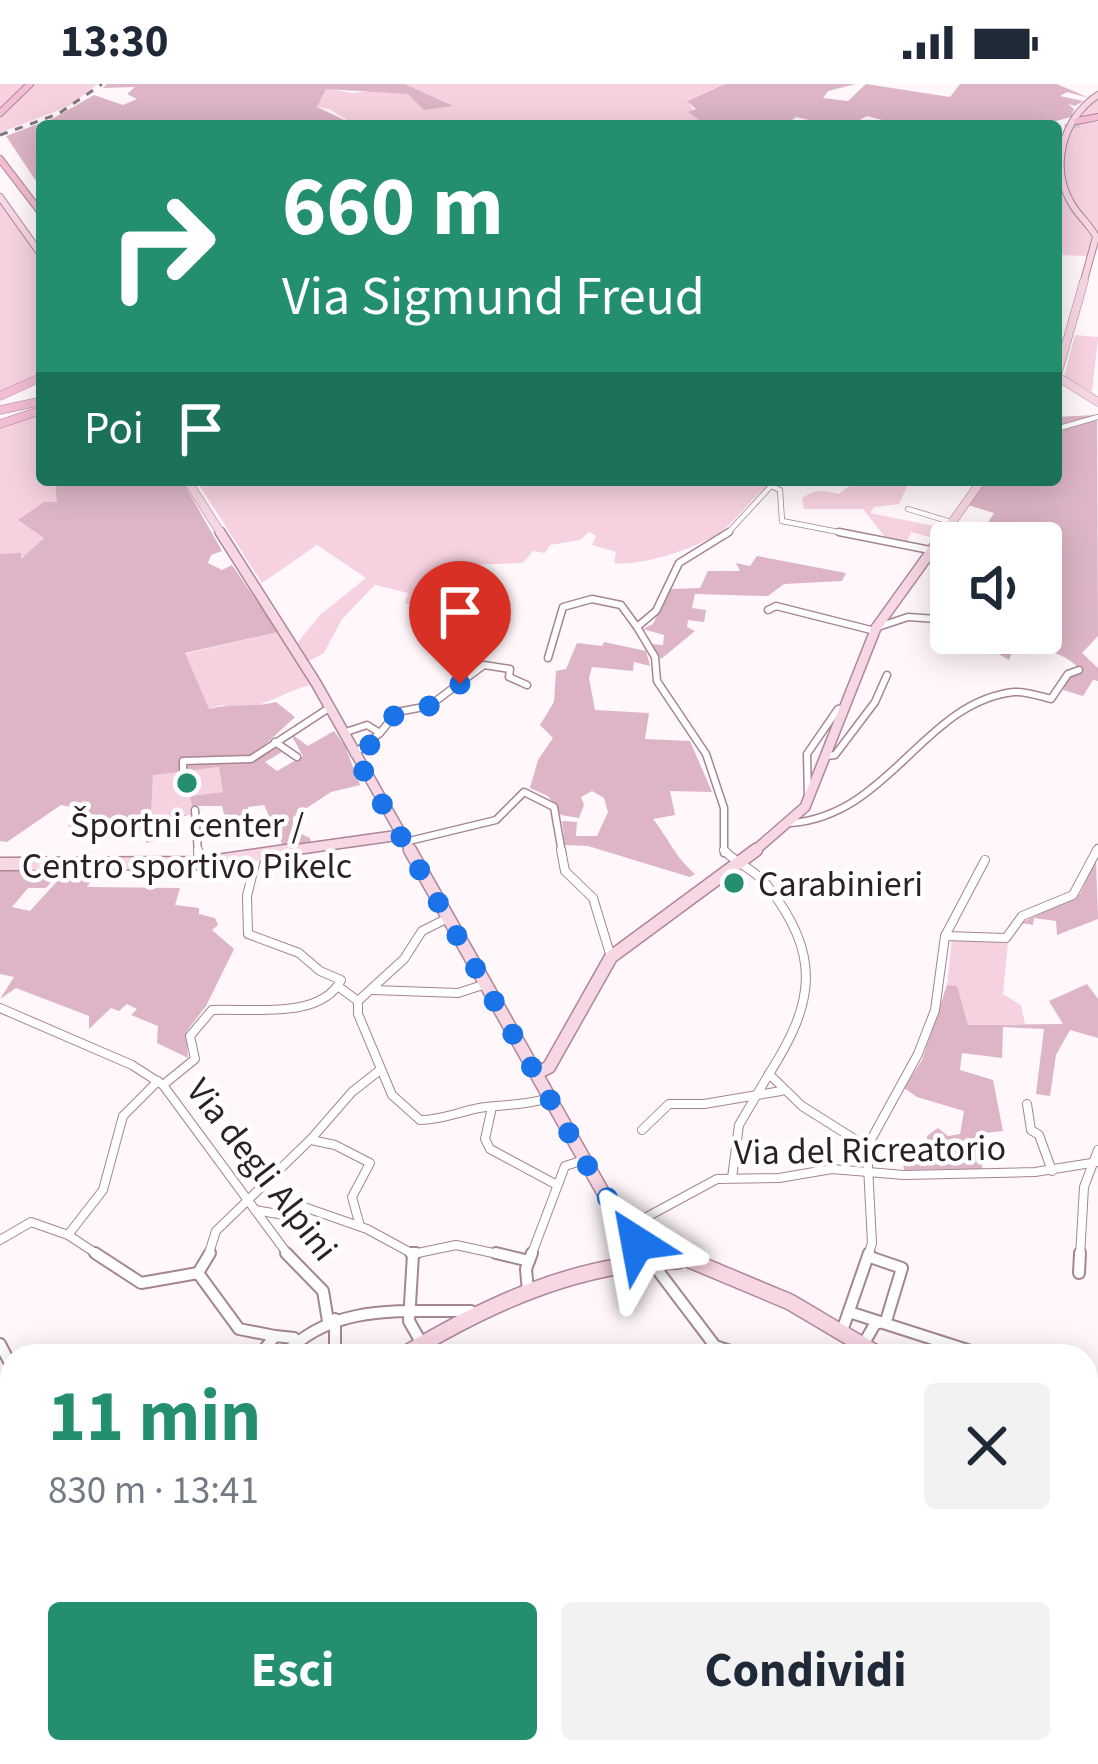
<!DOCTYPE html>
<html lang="it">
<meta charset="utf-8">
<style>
body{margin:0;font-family:"Source Sans 3",sans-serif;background:#f2f2f3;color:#1f2937;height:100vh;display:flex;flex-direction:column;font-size:45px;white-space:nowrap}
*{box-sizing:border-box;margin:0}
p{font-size:39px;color:#747a83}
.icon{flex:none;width:66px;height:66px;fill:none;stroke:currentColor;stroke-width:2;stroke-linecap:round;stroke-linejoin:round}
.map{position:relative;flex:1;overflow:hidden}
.panel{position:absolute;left:0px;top:1260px;width:1098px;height:420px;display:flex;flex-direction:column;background:#fff;border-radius:36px 36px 0 0;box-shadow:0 6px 30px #0003}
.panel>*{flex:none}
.top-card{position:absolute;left:36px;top:36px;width:1026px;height:366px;border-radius:12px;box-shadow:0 6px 30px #0003;background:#238f6e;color:#fff;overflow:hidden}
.tools{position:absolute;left:930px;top:438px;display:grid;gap:24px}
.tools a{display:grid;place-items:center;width:132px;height:132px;border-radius:12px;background:#fff;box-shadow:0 6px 30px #0003;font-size:60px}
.pin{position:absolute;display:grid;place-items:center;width:102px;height:102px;color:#fff;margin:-123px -51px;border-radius:50% 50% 50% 0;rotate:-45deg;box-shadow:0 0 12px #0007}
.pin .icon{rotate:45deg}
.me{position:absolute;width:132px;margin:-66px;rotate:326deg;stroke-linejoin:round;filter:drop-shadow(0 0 9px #0008)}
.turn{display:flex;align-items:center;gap:42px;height:252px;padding:0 48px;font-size:54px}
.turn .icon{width:156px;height:156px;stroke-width:2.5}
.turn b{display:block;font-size:84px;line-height:102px}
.then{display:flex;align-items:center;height:114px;padding:0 48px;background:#0003;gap:24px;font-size:45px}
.round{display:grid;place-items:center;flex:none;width:126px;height:126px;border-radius:12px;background:#f2f2f3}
.summary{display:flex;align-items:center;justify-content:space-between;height:204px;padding:0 48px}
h1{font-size:72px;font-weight:700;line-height:90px;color:#238f6e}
.cta{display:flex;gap:24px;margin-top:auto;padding:24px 48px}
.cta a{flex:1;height:138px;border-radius:12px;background:#238f6e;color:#fff;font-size:48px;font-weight:700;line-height:138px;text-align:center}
.cta a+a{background:#f2f2f3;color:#1f2937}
.status{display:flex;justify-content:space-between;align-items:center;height:84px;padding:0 60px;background:#fff;direction:ltr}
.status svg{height:33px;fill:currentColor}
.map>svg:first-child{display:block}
.green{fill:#f6d2e0}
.forest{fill:#ddb5c6}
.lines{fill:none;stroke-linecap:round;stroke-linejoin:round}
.highway-tunnel{stroke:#d5cccf;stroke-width:6;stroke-dasharray:6 3;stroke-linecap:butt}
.minor-far3-casing{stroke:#a68593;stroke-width:6}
.minor-far2-casing{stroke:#a68593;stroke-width:9}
.minor-far1-casing{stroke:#a68593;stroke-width:10}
.minor-casing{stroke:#a68593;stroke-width:14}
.major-far4-casing{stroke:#ad8697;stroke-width:8}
.major-far3-casing{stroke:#ad8697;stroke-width:9}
.major-far2-casing{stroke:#ad8697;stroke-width:12}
.major-far1-casing{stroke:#ad8697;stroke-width:15}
.major-casing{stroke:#ad8697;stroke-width:18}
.highway-far1-casing{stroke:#ad8697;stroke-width:8}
.highway-casing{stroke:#ad8697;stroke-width:9}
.minor-far3{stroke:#fff;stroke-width:4.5}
.minor-far2{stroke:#fff;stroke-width:6}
.minor-far1{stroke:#fff;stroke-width:8}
.minor{stroke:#fff;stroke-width:10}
.major-far4{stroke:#f8d7e5;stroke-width:6}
.major-far3{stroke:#f8d7e5;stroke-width:8}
.major-far2{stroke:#f8d7e5;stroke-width:9}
.major-far1{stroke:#f8d7e5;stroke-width:12}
.major{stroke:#f8d7e5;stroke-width:15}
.highway-far1{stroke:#f3bdd4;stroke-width:6}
.highway{stroke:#f3bdd4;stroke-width:8}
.tram{stroke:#82777c;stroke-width:4.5}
.rail{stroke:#82777c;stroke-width:3;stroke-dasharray:8 8;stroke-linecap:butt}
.route{stroke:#1a73e8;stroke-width:21;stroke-dasharray:0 37.8}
.poi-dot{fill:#238f6e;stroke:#fff;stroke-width:4.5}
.labels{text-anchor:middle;stroke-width:9;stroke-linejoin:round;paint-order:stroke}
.poi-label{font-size:36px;fill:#2c1f25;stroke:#fff}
.street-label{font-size:36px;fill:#2c1f25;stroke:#fff}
</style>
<div class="status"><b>13:30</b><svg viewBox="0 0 49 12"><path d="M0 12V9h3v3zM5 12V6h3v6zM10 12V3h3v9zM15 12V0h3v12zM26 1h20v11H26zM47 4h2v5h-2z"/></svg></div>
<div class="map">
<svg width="1098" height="1680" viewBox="0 0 1098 1680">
<rect width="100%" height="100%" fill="#fff7fa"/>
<g class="green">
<path d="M0,0H98L69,22L0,49Z"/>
<path d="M405,0H725L688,16L699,37L682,42H357L329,25L317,23L326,4L351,9L385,6L408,10L418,18L450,21Z"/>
<path d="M1098,13V32L1078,37L1098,38V149C1091,137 1079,129 1073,117C1056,83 1062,30 1098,13Z"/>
<path d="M1056,55L1061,56L1067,115L1093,157L1088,172L1059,171L1056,178Z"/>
<path d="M0,116L42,178V290L0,309Z"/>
<path d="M1075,251L1098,253L1092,308L1064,293Z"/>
<path d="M42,328V396H62L55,401L58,418L19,437L45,453L19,477L21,470H0V342Z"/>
<path d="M196,396H780C755,405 744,430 723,446C702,463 640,483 614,479L616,468L592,461L596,452L589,448L580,456L550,461L545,469L533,467L523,479L464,481L456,486L454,496L418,519L405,520L408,509L375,501L342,535L324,569L307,578L297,559L320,531L366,494L317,461L262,499Z"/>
<path d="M857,396H910L899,420L874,423L870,429L939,443L930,453L911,448L907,458L885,453L863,425H804L802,414C816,405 823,406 839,410Z"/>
<path d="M278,548L310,601C278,609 257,631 222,621L0,684L187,582L184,570Z"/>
<path d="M220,683L223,708L192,712V730L151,733L153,690Z"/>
<path d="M952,855L1008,859L1003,910L1021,921L1025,940L967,941L957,903L947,901Z"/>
</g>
<g class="forest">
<path d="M107,0H405L453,22L424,26L408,10L326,5L317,23L357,42H42V106L6,52L54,34L94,11L123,21L137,15L127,10L135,3L103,4Z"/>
<path d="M725,0H856L828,7L823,14L848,17L866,0L950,13L960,0H1057L1089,14L1067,8L1060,12L1083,17L1075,22L1068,20L1074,25L1071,33L1037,42H905L867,32L856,38L868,42H796L809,36L796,33L784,42H682L699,36L688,28L696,25L687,17Z"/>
<path d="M1097,331L1098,552L1082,569L1098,584V597L1093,596L1083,612L1063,606L1071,590L1082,587C1063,567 1039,562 1012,568L1009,576L967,552L1041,549V459H975L994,429L968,421L987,396H1056V349L1087,336L1056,341V333Z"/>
<path d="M62,396H182L222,467L211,471L208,479L222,486L232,481L278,548L185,569L209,625C229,619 253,624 276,618L295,633L253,672L187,674L180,678V686H185L188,678H251L274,663L282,668L265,678L277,687L303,672L290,649L308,662L334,647L345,662L360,701L331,708L293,733V746L310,754L311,758L283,762L264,721L248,723V733L237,734L239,745L228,747L222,722H192L190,712L223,708L219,683L153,691L151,733L192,730L174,735L164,755L146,759L147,749L126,741L107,755L68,742L85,726L61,721L7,758L0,757V470L21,469V475L44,454L18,436L44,418H57L55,400Z"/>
<path d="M757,472L846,489L842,497L784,500L768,512L695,510L692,524L706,526L704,538L688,536L687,543L695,547L661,575L651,560L663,561L664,551L643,545L653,540L670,505L700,504L708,487H740L736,479L750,482Z"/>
<path d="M604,558L646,567L650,582L634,578L633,587L592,583L589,594L595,626L649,629L645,655L690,657L712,708L670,707L675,731L653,735C669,755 675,773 695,790L690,793L588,762L565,761L562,737L577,738L576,752H597L608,728L604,714L592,707L581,713L584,721L579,734L561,731L548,712L530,704L538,676L553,654L540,641L554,618L556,587L566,585L577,559L602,562Z"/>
<path d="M1096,776L1098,835L1057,851L1056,837L1034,834L1033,841L1021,839L1080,810Z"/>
<path d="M0,784L62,785L46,804H28L12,823L30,827L61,793H85L87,785H100L87,803L180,804L175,821L199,824V830L215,834L218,841L212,846L234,865L206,922L186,948L188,974L157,959L158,942L131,931L137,925L127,920L119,927L111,924L89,945V932L16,904L0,915L14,893L0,890Z"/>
<path d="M1087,900L1098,915V954L1070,946L1056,971L1050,1012L1036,1010L1044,945L1003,943L1002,974L962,969L960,986L993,996L1003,1047L984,1049L982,1085L904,1086L901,1061L927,1060V1052L938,1044L948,1052L960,1050L964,1027L917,1013L904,1004L922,976L947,901L957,902L968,941L1063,940L1049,917Z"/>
<path d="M0,1607L12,1616V1668H102L101,1680H2Z"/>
</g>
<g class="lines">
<path class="highway-tunnel" d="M1056,45L1082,40"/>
<g class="minor-far3-casing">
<g id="minor-far3">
<path d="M1056,345L1098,333"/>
<path d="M908,425L951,438"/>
<path d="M726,451L771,402L780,406L782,437L854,451"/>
</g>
</g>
<g class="minor-far2-casing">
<g id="minor-far2">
<path d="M839,448L930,466"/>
<path d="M768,526L776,522L875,547"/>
<path d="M878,543L908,533L951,536"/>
<path d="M548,574L563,523L592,515L621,521L637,543"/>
<path d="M343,649L367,641L380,649L354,670"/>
<path d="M380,649L397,628L429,622L484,581L510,585L509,593L527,601"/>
<path d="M275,658L297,673"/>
<path d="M827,672L835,671L875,618L887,591"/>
<path d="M183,685V677L251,675L329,624"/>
<path d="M808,713L807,670L838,625L844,624"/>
<path d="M195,726L198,769"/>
<path d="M791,739C890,731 924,618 1014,608C1026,607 1039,612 1051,615L1068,590L1079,586"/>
<path d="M405,758L496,736L524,708L554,723L562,769"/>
<path d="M724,769V724L706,670L657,597L655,573L637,543L656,527L679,479L729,448"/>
<path d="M1095,769L1098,764"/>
</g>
</g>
<g class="minor-far1-casing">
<g id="minor-far1">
<path d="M198,766L199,779"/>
<path d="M561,766L565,787L593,814L611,873"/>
<path d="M724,766C735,779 756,786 767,801C822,872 815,918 769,990L802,1022L867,1063"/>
<path d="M945,852L985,776"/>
<path d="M339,903L358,917V930L392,1011L420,1036C443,1036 458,1028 479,1024C504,1020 525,1022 549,1014"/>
<path d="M373,906L458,909L486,900"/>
<path d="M358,917L404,875L422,847L448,834"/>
<path d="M0,924L132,981L163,1001L289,1172"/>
<path d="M163,1001L195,975L190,952L212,926C251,924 321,936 341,896L320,887L299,869L248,850L247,812L257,771"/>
<path d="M1027,1020L1031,1046L1039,1051L1052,1087"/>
<path d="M492,1023L485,1055L490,1065L557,1101"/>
<path d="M642,1046L669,1020H704L781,1007"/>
<path d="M311,1056L335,1061L370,1079L352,1113L360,1142"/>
<path d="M732,1094L739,1041L769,990"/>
<path d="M255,1126L284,1131L304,1123L367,1145L413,1170L456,1161L507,1172"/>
<path d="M630,1142L717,1095L779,1094L832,1085L904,1091L1035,1088L1098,1078"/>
<path d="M0,1156L31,1138L68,1151"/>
<path d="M100,1172L68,1151L103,1106L123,1032L158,997"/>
<path d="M208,1172L216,1147L312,1054L352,1008L380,986"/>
<path d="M531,1172L565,1082L584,1076"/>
<path d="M868,1172L872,1159L867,1063L918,970L935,926L945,852L1006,854L1022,832L1073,811L1097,766"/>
<path d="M1080,1172L1084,1103L1098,1066"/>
</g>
</g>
<g class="minor-casing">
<g id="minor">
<path d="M95,1169L141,1199L198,1189L239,1245L275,1252"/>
<path d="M286,1169L323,1207L328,1237"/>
<path d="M411,1169H416"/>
<path d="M496,1169L529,1177"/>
<path d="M413,1170L409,1237L422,1260"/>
<path d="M653,1180L715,1262V1272"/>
<path d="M198,1189L210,1169"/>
<path d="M1079,1189L1080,1169"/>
<path d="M528,1207L526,1185L532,1169"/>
<path d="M849,1228L986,1272"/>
<path d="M335,1235V1272"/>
<path d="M842,1247L869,1169"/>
<path d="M864,1259L875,1240L886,1237L902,1184L870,1173"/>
<path d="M0,1260L12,1283"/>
<path d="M715,1262L745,1272"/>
<path d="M259,1272L275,1252L294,1254"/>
<path d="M283,1272C333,1218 403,1228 471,1227"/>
<path d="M1086,1319L1098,1325"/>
<path d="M12,1328L3,1348L12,1361"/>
<path d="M1091,1406L1098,1345"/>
<path d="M0,1433L4,1396L12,1378"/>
<path d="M0,1443L12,1451"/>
<path d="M1086,1547L1098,1465"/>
<path d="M6,1556L12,1549"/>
<path d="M709,1668L710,1680"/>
<path d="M920,1668L932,1680"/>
<path d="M107,1680L108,1668"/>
<path d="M115,1680L121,1668"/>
<path d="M483,1680L484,1668"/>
<path d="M1066,1680L1069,1668"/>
</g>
</g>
<g class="major-far4-casing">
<g id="major-far4">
<path d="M0,113L42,172"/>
<path d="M1083,200L1096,153C1090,141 1080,133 1073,122C1049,85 1062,34 1098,11"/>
</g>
</g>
<g class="major-far3-casing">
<g id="major-far3">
<path d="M1058,293L1098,318"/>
<path d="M1056,295L1084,197"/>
<path d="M187,396L222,451"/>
<path d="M943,451L982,396"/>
</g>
</g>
<g class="major-far2-casing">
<g id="major-far2">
<path d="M220,448L316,599L412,769"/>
<path d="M272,769L400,751"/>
<path d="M752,769L805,723L876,544L945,448"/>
</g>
</g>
<g class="major-far1-casing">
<g id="major-far1">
<path d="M410,766L609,1119L645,1153L679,1172"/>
<path d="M0,780L203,779L293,766"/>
<path d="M537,989L549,983L611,873L756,766"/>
<path d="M631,1146L640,1165"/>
</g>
</g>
<g class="major-casing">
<g id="major">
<path d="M673,1169L790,1218L881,1272"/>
<path d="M402,1272C486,1221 578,1178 678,1177"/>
<path d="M1086,1404L1098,1412"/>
<path d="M20,1680L31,1668"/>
</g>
</g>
<g class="highway-far1-casing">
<g id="highway-far1">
<path d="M0,29L30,0"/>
<path d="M1077,37L1098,33"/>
<path d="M0,75L42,130"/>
</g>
</g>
<g class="highway-casing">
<g id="highway">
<path d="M0,312L42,293"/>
<path d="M0,326L42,317"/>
<path d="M0,340L42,326"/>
</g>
</g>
<use href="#minor-far3" class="minor-far3"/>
<use href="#minor-far2" class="minor-far2"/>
<use href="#minor-far1" class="minor-far1"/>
<use href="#minor" class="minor"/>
<use href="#major-far4" class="major-far4"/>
<use href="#major-far3" class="major-far3"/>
<use href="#major-far2" class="major-far2"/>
<use href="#major-far1" class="major-far1"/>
<use href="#major" class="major"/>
<use href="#highway-far1" class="highway-far1"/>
<use href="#highway" class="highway"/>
<path class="tram" d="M1086,1412L1098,1420"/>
<path class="rail" d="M0,51L58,30L102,0"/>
</g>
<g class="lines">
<path class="route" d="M460,600L429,622L397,628L370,661L354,670L595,1095L637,1159"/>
</g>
<g class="poi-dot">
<circle cx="187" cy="699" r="12"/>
<circle cx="734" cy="799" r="12"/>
</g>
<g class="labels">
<g class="poi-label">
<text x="187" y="753">Športni center /<tspan x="187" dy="41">Centro sportivo Pikelc</tspan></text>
<text x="758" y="812" text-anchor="start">Carabinieri</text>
</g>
<g class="street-label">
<text transform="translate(870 1065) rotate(-1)" y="13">Via del Ricreatorio</text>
<text transform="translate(263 1085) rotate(52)" y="13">Via degli Alpini</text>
</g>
</g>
</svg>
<div class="tools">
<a><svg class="icon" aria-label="sound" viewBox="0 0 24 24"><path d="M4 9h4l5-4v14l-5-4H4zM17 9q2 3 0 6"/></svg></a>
</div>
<div class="pin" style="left:460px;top:600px;background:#d93025"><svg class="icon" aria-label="arrive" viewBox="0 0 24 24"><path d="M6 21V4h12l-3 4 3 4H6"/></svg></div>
<svg class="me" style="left:637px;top:1159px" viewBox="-20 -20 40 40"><path d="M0-17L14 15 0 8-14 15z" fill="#1a73e8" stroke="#fff" stroke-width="4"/></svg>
<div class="top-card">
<div class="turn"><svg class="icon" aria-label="right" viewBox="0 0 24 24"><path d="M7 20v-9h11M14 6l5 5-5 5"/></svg><div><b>660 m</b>Via Sigmund Freud</div></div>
<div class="then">Poi<svg class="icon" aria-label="arrive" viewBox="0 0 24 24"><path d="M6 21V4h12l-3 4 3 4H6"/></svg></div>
</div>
<section class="panel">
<div class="summary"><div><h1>11 min</h1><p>830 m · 13:41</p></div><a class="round"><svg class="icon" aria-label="close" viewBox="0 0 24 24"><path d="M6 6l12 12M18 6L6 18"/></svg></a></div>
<div class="cta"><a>Esci</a><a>Condividi</a></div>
</section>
</div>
